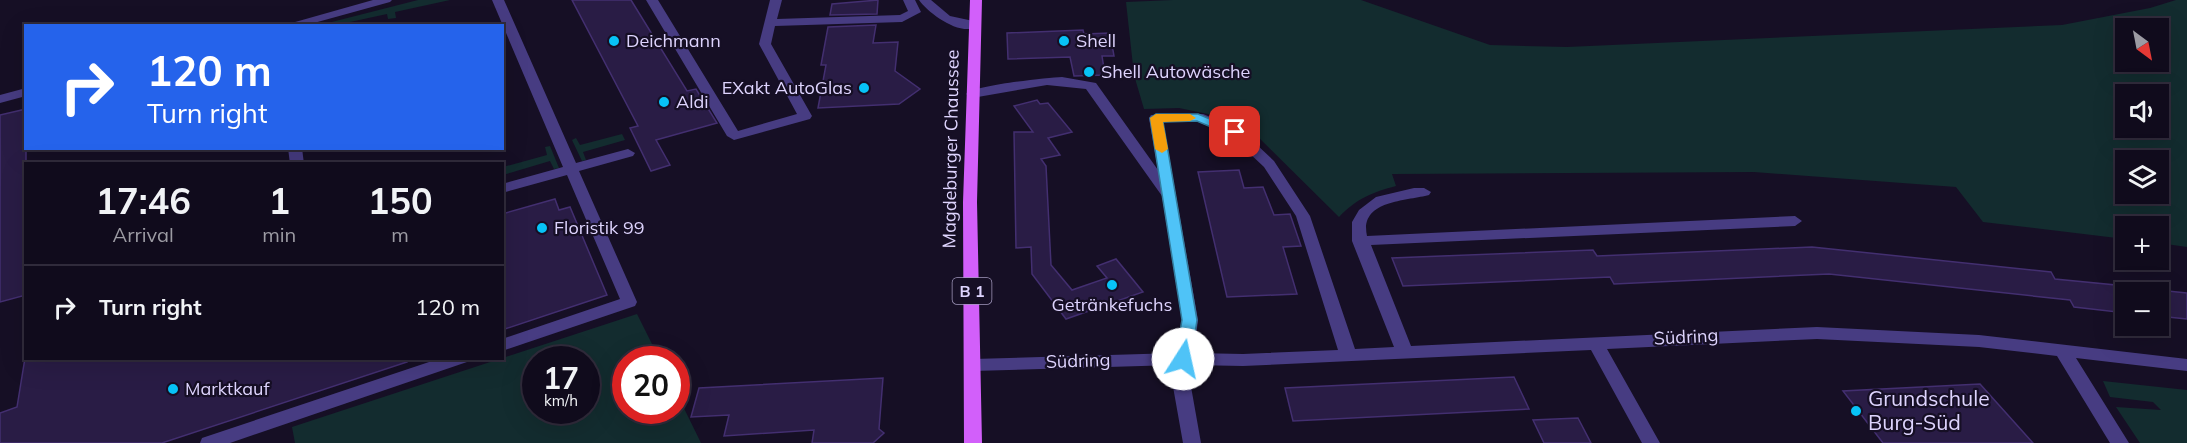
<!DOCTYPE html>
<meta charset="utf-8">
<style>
body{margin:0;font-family:Mulish,sans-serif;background:#191425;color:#f1f3f6;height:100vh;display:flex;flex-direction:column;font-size:22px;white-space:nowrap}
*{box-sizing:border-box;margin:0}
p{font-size:20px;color:#9c9ba3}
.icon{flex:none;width:33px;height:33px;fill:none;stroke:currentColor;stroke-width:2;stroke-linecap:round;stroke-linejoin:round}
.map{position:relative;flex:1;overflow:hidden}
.panel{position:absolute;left:24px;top:162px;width:480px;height:198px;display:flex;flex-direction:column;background:#100b1c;border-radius:0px;box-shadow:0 6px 24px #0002,0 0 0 2px #302b3b}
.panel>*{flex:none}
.guide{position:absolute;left:24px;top:24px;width:480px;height:126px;border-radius:0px;box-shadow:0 6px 24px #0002,0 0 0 2px #302b3b;background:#2563eb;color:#fff;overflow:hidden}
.needle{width:39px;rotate:148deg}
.tools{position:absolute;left:2115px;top:18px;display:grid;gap:12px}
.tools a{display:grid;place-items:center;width:54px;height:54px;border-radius:0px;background:#100b1c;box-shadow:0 6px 24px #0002,0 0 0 2px #302b3b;font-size:30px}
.speed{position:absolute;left:522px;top:346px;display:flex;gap:12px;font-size:30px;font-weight:700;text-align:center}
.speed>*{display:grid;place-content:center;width:78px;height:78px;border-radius:50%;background:#100b1c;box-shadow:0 6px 24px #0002,0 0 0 2px #302b3b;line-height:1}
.speed small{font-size:15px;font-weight:400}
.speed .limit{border:9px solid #d22;background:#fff;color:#111}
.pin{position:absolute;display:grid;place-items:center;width:51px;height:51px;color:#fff;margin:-26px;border-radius:12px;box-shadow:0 3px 9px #0006}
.me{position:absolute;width:66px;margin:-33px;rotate:10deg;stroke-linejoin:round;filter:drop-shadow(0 0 4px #0008)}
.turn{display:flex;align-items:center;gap:21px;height:126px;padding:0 24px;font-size:27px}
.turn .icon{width:78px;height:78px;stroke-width:2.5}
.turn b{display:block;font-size:42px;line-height:51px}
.eta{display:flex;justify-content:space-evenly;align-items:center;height:102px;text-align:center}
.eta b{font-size:36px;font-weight:700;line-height:42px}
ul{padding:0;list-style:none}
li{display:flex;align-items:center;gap:18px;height:84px;padding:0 24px;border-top:2px solid #302b3b}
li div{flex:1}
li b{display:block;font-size:22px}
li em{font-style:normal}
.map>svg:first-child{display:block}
.green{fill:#132c2f;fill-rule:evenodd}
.building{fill:#291c45;stroke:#432f70;stroke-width:1.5}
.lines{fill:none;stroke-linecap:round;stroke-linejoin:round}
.minor{fill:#473c82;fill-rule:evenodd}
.major{fill:#d25ffa;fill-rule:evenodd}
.route{fill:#4fc3f7;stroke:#337fa1;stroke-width:1.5}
.slow{fill:#f59e0b}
.poi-dot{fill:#07c3f7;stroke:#160f25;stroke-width:2}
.labels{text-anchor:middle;stroke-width:4.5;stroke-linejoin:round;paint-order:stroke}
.shield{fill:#160f25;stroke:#a299bd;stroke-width:1.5}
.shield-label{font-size:16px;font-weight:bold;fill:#ded4fe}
.poi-label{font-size:18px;fill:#ded4fe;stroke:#160f25;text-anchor:start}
.street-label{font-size:18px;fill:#ded4fe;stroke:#160f25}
.near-poi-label{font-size:21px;fill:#ded4fe;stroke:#160f25;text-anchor:start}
</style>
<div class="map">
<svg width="2187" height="443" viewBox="0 0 2187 443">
<rect width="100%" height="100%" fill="#160f25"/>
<g class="green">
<path d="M418,0H450L395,12L396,18L388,19L387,14L336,25H320Z"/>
<path d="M1173,0H1361L1490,45L1567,47L2062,25L2150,8L2176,0H2187V247L2159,243L2158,226H2126L2125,239L1983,222L1956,187L1754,172L1392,174L1396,186C1373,192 1356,199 1339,217L1242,121L1179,108L1144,109L1134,75L1126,2ZM2126,28H2158V62H2126ZM2158,94V128H2126V94ZM2158,160V194H2126V160Z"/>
<path d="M622,134L625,140L583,152L586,160L582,161L572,140L576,138L580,145Z"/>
<path d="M550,146L559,168L554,169L550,161L503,175V167L547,155L545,147Z"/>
<path d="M637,314L660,360H626V411H676L677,394L701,443H295L292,427ZM536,360H586V411H536Z"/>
<path d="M2103,381L2187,390V443H2140L2116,407L2161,410L2153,402L2110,397Z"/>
</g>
<g class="building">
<path d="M572,0H631L687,91L696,89L717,123L656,140L670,165L651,171L630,128L638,126Z"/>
<path d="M878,0L877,14L830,15L832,4Z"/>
<path d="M876,25L873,43L898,42L895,71L920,89L899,104L818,108L826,65H821L828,27Z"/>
<path d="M1083,30L1084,34L1110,33L1114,56H1102L1105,75L1074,76L1070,57L1008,59L1007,33Z"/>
<path d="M1037,100L1040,104L1048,103L1072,132L1048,138L1060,155L1041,159L1046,166L1051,265L1072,290L1107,278L1097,266L1116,259L1143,292L1066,319L1032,274L1031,247L1016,248L1014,132H1033L1014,106Z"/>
<path d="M26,109V295L0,302V115Z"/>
<path d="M1239,170L1244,188L1263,187L1274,215L1290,214L1301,246L1283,247L1297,294L1227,297L1198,172Z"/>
<path d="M555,199L559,210L570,207L607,295L502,330V214Z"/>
<path d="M1812,247L2051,272L2055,279L2126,286V313L2074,307L2070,300L1829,274L1614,284L1610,277L1403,286L1392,258L1593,250L1597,256Z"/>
<path d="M2158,290L2187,293V319L2158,316Z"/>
<path d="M25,358H406L407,362L162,443H0V413L17,407Z"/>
<path d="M1514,377L1529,409L1293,421L1285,388Z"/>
<path d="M883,378L879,429L884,433L873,443H812L814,430L724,436L729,415L691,417L699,388Z"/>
<path d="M1980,384L2033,443H1883L1843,391Z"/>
<path d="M1578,418L1591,443H1544L1533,420Z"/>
</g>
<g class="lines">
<g class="minor">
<path d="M373,0H392L390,2L303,26H281Z"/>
<path d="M492,0H504L576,163L628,149L635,153L633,156L579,171L637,302L635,306L502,351V339L620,299L567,175L502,193V184L563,167Z"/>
<path d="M646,0H658L738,131L797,114L759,44L770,0H782L777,19L900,15L908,11L903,0H915L921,12L902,22L775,26L771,44L812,116L810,119L734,140L727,136Z"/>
<path d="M919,0H931L950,16L978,22L980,25C963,39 929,14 919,0Z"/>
<path d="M1062,77L1096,83L1158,170L1149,118L1151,115L1203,114L1240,129L1274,161L1310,216L1355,349L1394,347L1352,241V222L1359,210L1376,197L1414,188H1424L1431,192L1429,195C1407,201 1359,200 1367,236L1795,216L1802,221L1795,226L1371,245L1411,346L1817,327L1979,335L2187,359V371L2076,358L2129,443H2110L2057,356L1979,347L1817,339L1607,349L1660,443H1642L1591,350L1243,366L1192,365L1190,381L1201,443H1183L1172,381L1175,365L973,371L967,369L964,365L967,361L973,359L1177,353L1182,320L1162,196L1086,89L1047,85L972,98L966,94C976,85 1045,78 1062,77ZM1196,121L1230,135L1264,167L1296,216L1338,350L1243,354L1194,353L1198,320L1163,122Z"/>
<path d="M26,88V96L0,103V95Z"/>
<path d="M288,148H302L304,164H290Z"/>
<path d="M441,358H469L467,362L230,443H200L202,438Z"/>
</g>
<path class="major" d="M970,0H982L977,202L982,443H964L963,202Z"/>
</g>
<path class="route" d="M1198,114L1241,132L1235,136L1230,135L1197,121L1163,122L1197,320L1191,359L1183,365L1175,359L1182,320L1150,118L1156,114Z"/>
<path class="slow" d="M1156,114H1190L1196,118L1190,121L1163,122L1168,149L1162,153L1155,149L1150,118Z"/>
<g class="poi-dot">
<circle cx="614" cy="41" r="6"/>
<circle cx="1064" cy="41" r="6"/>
<circle cx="1089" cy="72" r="6"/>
<circle cx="864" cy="88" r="6"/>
<circle cx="664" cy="102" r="6"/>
<circle cx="542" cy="228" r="6"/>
<circle cx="1112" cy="285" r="6"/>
<circle cx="173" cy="389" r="6"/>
<circle cx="1856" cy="411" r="6"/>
</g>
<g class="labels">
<rect class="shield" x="952.5" y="278" width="39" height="26" rx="4.5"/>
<g class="shield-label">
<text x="972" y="297">B 1</text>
</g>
<g class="poi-label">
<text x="626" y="47">Deichmann</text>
<text x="1076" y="47">Shell</text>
<text x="1101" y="78">Shell Autowäsche</text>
<text x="852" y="94" text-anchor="end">EXakt AutoGlas</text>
<text x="676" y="108">Aldi</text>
<text x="554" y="234">Floristik 99</text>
<text x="1112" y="311" text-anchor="middle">Getränkefuchs</text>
<text x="185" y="395">Marktkauf</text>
</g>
<g class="street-label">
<text transform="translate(951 149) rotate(-89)" y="6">Magdeburger Chaussee</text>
<text transform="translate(1686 337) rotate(-3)" y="6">Südring</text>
<text transform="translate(1078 361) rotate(-2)" y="6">Südring</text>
</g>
<g class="near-poi-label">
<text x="1868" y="406">Grundschule<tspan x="1868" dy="24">Burg-Süd</tspan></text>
</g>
</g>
</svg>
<div class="tools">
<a><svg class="needle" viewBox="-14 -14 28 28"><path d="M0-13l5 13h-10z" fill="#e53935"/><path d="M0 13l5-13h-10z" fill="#9c9ba3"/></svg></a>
<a><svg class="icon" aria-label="sound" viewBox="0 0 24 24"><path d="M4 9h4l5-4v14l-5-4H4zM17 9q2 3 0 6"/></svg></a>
<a><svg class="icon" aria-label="layers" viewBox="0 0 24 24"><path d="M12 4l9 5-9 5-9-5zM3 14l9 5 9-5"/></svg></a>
<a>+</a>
<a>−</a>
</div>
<div class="speed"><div>17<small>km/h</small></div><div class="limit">20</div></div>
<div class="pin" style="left:1235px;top:132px;background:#d93025"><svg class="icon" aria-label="arrive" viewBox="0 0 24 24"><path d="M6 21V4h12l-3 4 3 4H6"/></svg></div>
<svg class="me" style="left:1183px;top:359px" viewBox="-20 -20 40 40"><circle r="19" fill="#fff"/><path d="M0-13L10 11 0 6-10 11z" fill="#4fc3f7"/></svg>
<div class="guide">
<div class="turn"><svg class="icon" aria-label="right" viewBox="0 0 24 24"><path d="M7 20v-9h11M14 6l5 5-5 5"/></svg><div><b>120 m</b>Turn right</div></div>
</div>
<section class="panel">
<div class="eta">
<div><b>17:46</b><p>Arrival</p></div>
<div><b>1</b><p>min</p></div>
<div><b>150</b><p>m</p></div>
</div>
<ul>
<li><svg class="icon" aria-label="right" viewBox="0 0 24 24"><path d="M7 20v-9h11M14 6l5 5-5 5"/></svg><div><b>Turn right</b></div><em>120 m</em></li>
</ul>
</section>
</div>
